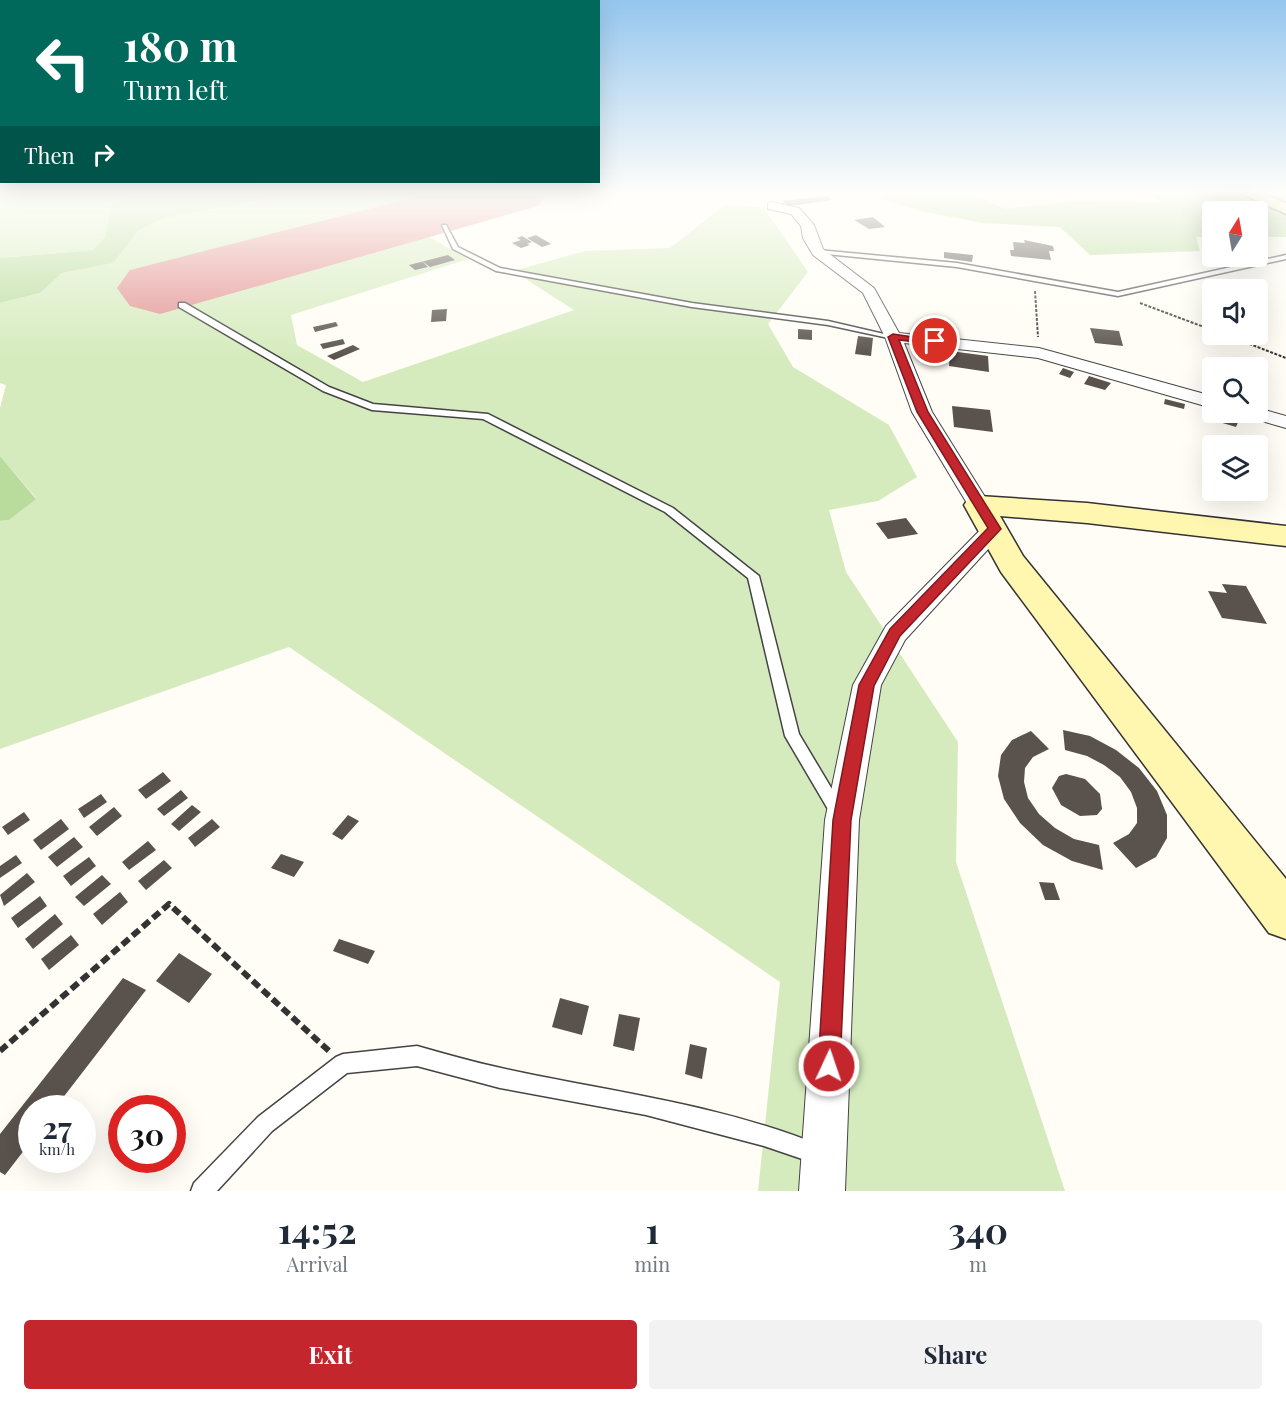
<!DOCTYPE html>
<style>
body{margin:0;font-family:"Playfair Display",serif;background:#f2f2f3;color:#1f2937;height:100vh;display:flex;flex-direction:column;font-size:22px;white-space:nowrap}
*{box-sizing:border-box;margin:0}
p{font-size:20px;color:#747a83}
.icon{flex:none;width:33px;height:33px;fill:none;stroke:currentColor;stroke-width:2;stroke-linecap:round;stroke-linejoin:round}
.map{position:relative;height:1191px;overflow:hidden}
.panel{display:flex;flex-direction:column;background:#fff;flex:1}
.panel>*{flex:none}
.hud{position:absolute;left:0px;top:0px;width:600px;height:183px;box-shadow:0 6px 24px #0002;background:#00695c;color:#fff;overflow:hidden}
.needle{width:39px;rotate:11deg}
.fabs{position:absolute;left:1202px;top:201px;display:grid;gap:12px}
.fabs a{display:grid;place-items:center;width:66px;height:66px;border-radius:6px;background:#fff;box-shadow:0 6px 24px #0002;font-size:30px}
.speed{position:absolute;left:18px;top:1095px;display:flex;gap:12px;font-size:30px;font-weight:700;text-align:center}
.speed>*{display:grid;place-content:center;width:78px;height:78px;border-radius:50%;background:#fff;box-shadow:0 6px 24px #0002;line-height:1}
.speed small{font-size:15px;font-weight:400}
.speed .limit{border:9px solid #d22;background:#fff;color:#111}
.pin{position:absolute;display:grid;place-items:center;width:51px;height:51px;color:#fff;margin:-26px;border:3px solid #fff;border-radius:50%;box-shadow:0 2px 6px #0007}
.me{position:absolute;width:66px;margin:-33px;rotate:3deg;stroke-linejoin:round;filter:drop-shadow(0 0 4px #0008)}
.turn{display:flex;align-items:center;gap:21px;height:126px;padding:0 24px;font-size:27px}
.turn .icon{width:78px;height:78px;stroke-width:2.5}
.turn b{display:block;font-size:42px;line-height:51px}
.then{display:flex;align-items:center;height:57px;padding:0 24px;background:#0003;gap:12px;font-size:22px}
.eta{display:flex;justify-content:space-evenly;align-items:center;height:102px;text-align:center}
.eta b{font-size:36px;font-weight:700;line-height:42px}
.action{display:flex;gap:12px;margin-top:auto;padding:12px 24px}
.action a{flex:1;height:69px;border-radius:6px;background:#c4262e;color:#fff;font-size:24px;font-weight:700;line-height:69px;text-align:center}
.action a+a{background:#f2f2f3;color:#1f2937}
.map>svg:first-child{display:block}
.farmland{fill:#f6f3d4}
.green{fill:#d5ebbd}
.forest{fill:#b9dc9c}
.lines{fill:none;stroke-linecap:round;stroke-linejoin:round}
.runway{fill:#e29292;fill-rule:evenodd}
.building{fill:#5a524d}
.lane-casing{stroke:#444;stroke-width:3}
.street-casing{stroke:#444;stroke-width:2}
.secondary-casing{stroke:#333;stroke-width:3}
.path-far1{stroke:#333;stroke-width:2;stroke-dasharray:3 1.5;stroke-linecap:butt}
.path{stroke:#333;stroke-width:6;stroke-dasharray:9 4.5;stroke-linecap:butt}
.lane{fill:#fff;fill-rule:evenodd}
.street{fill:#fff;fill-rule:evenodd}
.secondary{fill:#fff6b0;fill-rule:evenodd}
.route{fill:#c4262e;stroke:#7f191e;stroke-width:1.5}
</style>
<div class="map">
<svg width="1286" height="1191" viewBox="0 0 1286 1191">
<rect width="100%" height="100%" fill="#fffdf5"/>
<path class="farmland" d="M966,192H1144L1165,202L1071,201L1005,209Z"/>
<g class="green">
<path d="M0,192H138L112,203L105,237L93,250L0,258Z"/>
<path d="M280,192H553L417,230L468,259L291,315L297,345L363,382L574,310L513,271L585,251L670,248L726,204L764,208L808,272L768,324L793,367L889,425L917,477L878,501L829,510L846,572L958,742L956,862L1065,1191H758L780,982L289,647L0,749V521L9,520L36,498L0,456V408L6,385L0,383V303L40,293L62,273L112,263L139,230L164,218L250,202Z"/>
</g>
<g class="forest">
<path d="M138,192H280L250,202L164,218L139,230L113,263L62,273L40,293L0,303V258L93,250L105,237L112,203Z"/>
<path d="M874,192H966L1005,209L1071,201L1164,202L1144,192H1286V237H1257V212H1212V237H1196L1200,251L1090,255L1060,227L983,223L921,211L882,199Z"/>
<path d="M0,456L36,499L9,520L0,521Z"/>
</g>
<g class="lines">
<path class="runway" d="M435,192H548L538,206L160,314L130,306L117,288L130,270Z"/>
</g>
<g class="building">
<path d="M827,196L832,200L789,206L782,201Z"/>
<path d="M873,217L885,227L869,229L854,220Z"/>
<path d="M536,235L551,244L542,247L527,238Z"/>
<path d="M522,236L532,242L527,244L530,245L521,248L512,243L521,240L517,238Z"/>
<path d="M1024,240L1053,246L1054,251H1049L1051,260L1011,256L1010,250H1014L1013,242L1025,243Z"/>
<path d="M944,252L973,255L972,262L944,258Z"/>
<path d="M448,255L455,260L430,267L422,261L428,267L415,270L409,265Z"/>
<path d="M447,309L446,321L431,322L432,310Z"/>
<path d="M336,322L338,326L315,332L313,327Z"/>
<path d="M1090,328L1119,331L1123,346L1095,343Z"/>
<path d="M798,329L812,330V340L798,339Z"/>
<path d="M858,336L873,338L871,356L855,354Z"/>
<path d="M343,339L345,344L323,349L320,344Z"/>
<path d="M353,345L360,349L334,360L327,356Z"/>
<path d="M950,351L988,356L989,372L949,366Z"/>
<path d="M1063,368L1074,372L1070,378L1059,374Z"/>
<path d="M1089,376L1111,383L1105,390L1084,384Z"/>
<path d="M1165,399L1185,404L1184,409L1164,404Z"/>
<path d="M952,406L990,410L993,432L954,427Z"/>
<path d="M1212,412L1239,420L1236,427L1209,419Z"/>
<path d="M906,518L918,534L888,539L876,523Z"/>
<path d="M1222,584L1246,586L1267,624L1222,618L1208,591L1227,593Z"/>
<path d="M1063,730L1090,736L1116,750L1139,768L1157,791L1167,815V838L1156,857L1136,868L1113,843L1129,834L1137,823V808L1131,792L1120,777L1104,765L1087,756L1065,750Z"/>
<path d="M1031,731L1049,749L1033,757L1025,768L1024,782L1028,798L1039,814L1055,828L1074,839L1099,845L1103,870L1072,861L1043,845L1020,823L1004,799L998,776L1001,755L1012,740Z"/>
<path d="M163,772L171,781L146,799L138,790Z"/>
<path d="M1066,774L1085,779L1100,794L1102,809L1097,815L1080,816L1061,805L1052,788L1059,776Z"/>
<path d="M181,790L188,798L164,816L157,809Z"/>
<path d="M101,794L107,802L84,818L78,809Z"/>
<path d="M192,805L201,812L179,831L171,824Z"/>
<path d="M114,807L122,816L97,836L89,827Z"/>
<path d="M24,812L30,820L8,835L2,827Z"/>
<path d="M348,815L359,821L342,840L332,834Z"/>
<path d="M61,819L69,829L41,850L33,840Z"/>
<path d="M212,819L220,827L195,847L188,838Z"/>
<path d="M74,837L83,847L57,867L48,857Z"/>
<path d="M148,841L156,850L129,870L122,862Z"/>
<path d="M281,854L304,862L294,877L271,868Z"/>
<path d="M16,855L22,863L0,878V866Z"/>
<path d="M89,857L96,866L71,886L63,876Z"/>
<path d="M164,860L172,868L146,890L138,881Z"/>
<path d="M27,873L35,882L4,906L0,895Z"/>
<path d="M102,875L111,884L84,906L75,897Z"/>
<path d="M1039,882L1054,883L1060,900H1045Z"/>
<path d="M120,892L128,902L102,925L93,914Z"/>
<path d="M40,896L47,906L18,928L11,918Z"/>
<path d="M55,914L63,924L33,949L25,939Z"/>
<path d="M71,935L79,945L49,970L41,959Z"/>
<path d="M339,939L375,951L368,964L333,951Z"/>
<path d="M179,953L212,974L189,1003L156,981Z"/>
<path d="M123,978L146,990L55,1108H32V1140L5,1175L0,1172V1134Z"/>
<path d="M560,998L589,1006L582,1035L552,1027Z"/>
<path d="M619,1014L640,1018L634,1051L613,1046Z"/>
<path d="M690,1044L707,1048L702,1079L685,1074Z"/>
</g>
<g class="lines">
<g class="lane-casing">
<g id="lane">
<path d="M442,225H446L458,247L500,268L692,303L828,321L897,337L893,339L828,325L692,307L496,271L453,249Z"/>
<path d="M818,250L957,263L1118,292L1286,255V259L1118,296L957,267L816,253L815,252Z"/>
<path d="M179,303H185L329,387L373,404L488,414L673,508L759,576L799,734L842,806L845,811L842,816L837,818L832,816L785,736L748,578L665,512L483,419L372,410L323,391L179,307Z"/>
<path d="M417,1046C445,1054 473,1062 501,1068C609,1092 721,1104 824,1147L827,1154L824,1161L817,1164L764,1146L646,1115L500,1088L417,1066L347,1073L272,1131L217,1191H191L194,1183L258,1117L336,1057L343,1054Z"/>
</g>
</g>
<g class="street-casing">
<g id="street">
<path d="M772,202L799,208L814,225L823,249L874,288L899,333L1039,348L1212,396V408L1038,358L904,343L932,412L990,505L987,510L979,512L971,510L912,412L885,337L863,293L813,255L803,238L801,226L791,214L768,209V203Z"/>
<path d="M1258,408L1286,416V428L1244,416L1242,412H1257Z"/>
<path d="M994,521L1002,524L1006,529L1002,534L905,640L881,685L859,820L845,1191H799L825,820L853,685L886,626L986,524Z"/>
</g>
</g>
<g class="secondary-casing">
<g id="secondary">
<path d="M1238,192H1259L1286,203V214Z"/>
<path d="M979,496L1087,503L1286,526V546L1087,523L1000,516L1023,556L1286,879V939L1269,933L1001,572L964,505L969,498Z"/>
</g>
</g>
<g class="path-far1">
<path d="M1035,291L1038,337"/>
<path d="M1140,303L1212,330"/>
<path d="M1224,334L1286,358"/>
</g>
<path class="path" d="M0,1051L169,904L329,1051"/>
<use href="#lane" class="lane"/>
<use href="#street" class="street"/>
<use href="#secondary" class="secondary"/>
</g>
<linearGradient id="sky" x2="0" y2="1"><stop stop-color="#95c6ee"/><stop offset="0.54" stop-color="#fffefa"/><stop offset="1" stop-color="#fffefa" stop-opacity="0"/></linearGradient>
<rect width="1286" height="358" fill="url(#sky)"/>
<path class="route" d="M893,334L939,341L935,344L899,340L928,412L1001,529L900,636L874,686L851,820L840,1066L837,1074L829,1077L821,1074L818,1066L833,820L859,685L890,629L988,528L917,412L888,337Z"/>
</svg>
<div class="fabs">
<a><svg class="needle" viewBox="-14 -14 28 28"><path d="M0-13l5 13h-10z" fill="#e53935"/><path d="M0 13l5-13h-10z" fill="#747a83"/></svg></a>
<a><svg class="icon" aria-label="sound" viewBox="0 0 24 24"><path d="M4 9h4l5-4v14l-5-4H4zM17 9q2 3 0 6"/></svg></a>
<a><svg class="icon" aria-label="search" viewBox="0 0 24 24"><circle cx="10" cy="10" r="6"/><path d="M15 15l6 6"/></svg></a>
<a><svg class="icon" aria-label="layers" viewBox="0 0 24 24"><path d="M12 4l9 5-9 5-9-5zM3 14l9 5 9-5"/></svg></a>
</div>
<div class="speed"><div>27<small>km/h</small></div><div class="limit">30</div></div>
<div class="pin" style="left:935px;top:341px;background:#d93025"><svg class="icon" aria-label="arrive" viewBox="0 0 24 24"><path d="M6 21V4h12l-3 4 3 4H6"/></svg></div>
<svg class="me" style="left:829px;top:1066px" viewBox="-20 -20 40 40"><circle r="17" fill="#c4262e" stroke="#fff" stroke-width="3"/><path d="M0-11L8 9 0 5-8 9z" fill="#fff"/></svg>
<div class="hud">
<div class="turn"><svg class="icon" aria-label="left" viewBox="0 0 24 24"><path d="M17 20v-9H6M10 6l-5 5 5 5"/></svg><div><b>180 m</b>Turn left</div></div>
<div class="then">Then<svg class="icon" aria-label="right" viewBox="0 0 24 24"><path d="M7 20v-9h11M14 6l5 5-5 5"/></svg></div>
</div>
</div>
<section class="panel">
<div class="eta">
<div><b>14:52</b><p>Arrival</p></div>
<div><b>1</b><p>min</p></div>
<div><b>340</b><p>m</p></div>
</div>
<div class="action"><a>Exit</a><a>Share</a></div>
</section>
